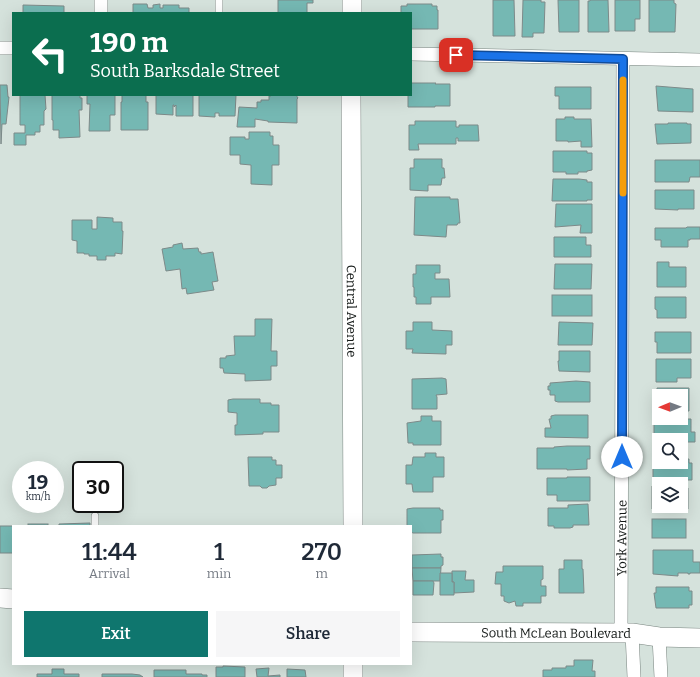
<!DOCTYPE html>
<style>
body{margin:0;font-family:Bitter,serif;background:#f6f6f7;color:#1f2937;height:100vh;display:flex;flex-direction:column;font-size:15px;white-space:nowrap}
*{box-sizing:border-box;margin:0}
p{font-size:13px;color:#747a83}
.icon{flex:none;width:22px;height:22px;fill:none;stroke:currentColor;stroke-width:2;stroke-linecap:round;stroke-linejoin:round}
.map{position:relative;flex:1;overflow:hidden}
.drawer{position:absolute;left:12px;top:525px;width:400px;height:140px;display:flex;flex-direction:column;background:#fff;border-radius:0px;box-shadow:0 4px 16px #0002}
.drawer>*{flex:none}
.top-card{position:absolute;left:12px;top:12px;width:400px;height:84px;border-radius:0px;box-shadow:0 4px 16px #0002;background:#0b6e4f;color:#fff;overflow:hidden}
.needle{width:26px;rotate:269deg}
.tools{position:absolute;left:652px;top:389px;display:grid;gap:8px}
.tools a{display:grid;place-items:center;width:36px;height:36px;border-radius:0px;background:#fff;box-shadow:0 4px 16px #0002;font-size:20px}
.speed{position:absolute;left:12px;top:461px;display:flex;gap:8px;font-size:20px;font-weight:700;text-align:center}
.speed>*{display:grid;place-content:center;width:52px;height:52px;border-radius:50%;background:#fff;box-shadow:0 4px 16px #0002;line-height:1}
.speed small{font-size:10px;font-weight:400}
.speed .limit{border:2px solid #111;border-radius:6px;background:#fff;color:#111}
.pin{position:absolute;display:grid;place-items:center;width:34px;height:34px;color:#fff;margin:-17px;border-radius:8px;box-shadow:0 2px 6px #0006}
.me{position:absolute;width:44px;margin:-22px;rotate:0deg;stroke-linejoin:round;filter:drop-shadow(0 0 3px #0008)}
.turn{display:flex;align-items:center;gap:14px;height:84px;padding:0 12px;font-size:18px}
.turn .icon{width:52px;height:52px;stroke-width:2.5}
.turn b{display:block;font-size:28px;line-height:34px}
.eta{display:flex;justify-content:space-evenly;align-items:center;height:68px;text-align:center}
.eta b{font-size:24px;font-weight:600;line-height:28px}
.action{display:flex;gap:8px;margin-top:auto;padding:8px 12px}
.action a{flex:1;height:46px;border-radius:0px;background:#0f766e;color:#fff;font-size:16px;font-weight:600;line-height:46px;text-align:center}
.action a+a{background:#f6f6f7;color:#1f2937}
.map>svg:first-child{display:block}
.building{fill:#75b8b3;stroke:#7d8a89}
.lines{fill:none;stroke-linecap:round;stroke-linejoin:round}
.service-casing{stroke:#78847f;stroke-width:8}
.minor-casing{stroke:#78847f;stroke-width:14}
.secondary-casing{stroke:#78847f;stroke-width:20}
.service{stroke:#fff;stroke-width:7}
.minor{stroke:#fff;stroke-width:13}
.secondary{stroke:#fff;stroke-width:19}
.route-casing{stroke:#114b97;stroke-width:10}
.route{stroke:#1a73e8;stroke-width:7}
.slow{stroke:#f59e0b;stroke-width:7}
.labels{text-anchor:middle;stroke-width:3;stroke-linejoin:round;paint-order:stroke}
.street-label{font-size:13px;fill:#141917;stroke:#e2efea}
</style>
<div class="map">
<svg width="700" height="677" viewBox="0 0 700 677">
<rect width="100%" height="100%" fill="#d5e2dc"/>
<g class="building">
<path d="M278,0H313V3H307V13H278Z"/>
<path d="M493,0H514L515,36H493Z"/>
<path d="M523,0H541V2H545L544,33H533V37H522Z"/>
<path d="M558,0H579V32H559Z"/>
<path d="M590,0H608L609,32H588V1H590Z"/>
<path d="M615,0H640V19H635V31H615Z"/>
<path d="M649,0H674V3L676,4L675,32H649Z"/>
<path d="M133,4H147L148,8H153V5L160,4V8H163V5H179V8H189V13H133Z"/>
<path d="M407,4H432V6H437V10H438V29H411V13H401V6H407Z"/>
<path d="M23,5L64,6V13H23Z"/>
<path d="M411,83H436L435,84H450V106H435V107H408V95H411Z"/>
<path d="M0,85H7L8,97H9L6,124H2L1,144Z"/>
<path d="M656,86L693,89V112L658,111Z"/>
<path d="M555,87H591V109H559V96H555Z"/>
<path d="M20,95H45L46,109L44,111V125H40V132H35V135H26V145H14V133H25V125H20Z"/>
<path d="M52,95H80V98H82V110H79L80,137L59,138V130H53V120H52Z"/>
<path d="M87,95H115V115H110V131H89L90,104H87Z"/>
<path d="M122,95H146V102H148V130H121V102H122Z"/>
<path d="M156,95H193V116H176V105L174,107V105H173V115L156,114Z"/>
<path d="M199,95H236L235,116H219V113H215V117L199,116Z"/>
<path d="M271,95H296L298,98L297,99V123L268,122V121L255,119V127H237L239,107L257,108V102H261V100H269V96H271Z"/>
<path d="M565,117H574V119H591L592,147H581V141L568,142V141H556V119H565Z"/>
<path d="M415,121H456V127H459V125H478L479,141H458V138H456V144H418L419,150H409V125H415Z"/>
<path d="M668,123H687V124H691V143L657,144L655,124H668Z"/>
<path d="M249,132H270V136H273V145H279V165H272V185L251,184V165L240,164V155H230V137H245V139H249Z"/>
<path d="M553,151H587V153H592V170L587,171V172H578V174H566V172H553Z"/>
<path d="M414,159H442V168H444L445,178H442L441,185H428V191L410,190V168H414Z"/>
<path d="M655,160H700V177H690L689,182H655Z"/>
<path d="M553,179H579L587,180V182H592V200H587V201H552Z"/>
<path d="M655,190H694V209H678V210L655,209Z"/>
<path d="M415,197H450V199H458L460,223H458L457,225H447L446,237L414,235Z"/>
<path d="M556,204H592V233H580L581,225L555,227Z"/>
<path d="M97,217L113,218V222H122V231H123L122,254L115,253V256H106V260H97V256H89V254H84V253H77V241L72,240V220H92V229H97Z"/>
<path d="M687,227H700V239H690V240H688V247H661V240H655V228H686Z"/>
<path d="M554,237H586V245H591V257H554Z"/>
<path d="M182,243L183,249L198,248L199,252H201V254L213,252L218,281L212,282L214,290L187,294L186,288L182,289L180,269L166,271L162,249L173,247V245Z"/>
<path d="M657,262H669V267H686V287H657Z"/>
<path d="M555,264H592L591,289H554Z"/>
<path d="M416,265H440V273H435V279H449L450,297H431V304H416V297H414V287H413V274H416Z"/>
<rect x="552" y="295" width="40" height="21"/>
<path d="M655,297H686V318H657V310L655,309Z"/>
<path d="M255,319H272L271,351H277V366H271V380L245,381V374L224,373L223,368H220V358H226V356L235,355L234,336H255Z"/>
<path d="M413,322H432V330L452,331V345H446V354L412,353L413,349H406V331H413Z"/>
<path d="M559,322L593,323L592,345H558Z"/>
<path d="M655,332H691V353H657V342H655Z"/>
<path d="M559,351H590V372L559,371L558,361H559Z"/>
<path d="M656,359H691V378H677V382H656Z"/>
<path d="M442,378L446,379L447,394L436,395L437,397V409H412V379Z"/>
<path d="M576,381L590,382V402H558L555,401V395H550V390H548V386H550V383Z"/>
<path d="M657,388H689V411H681V396H659V411H657Z"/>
<path d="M233,399H260V403H271V405H279V432H263V434L235,435V425H237V413L228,412V400Z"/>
<path d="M555,415H588V438L545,437V428H551L549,419H551V416Z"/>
<path d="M421,416H432V421H441V445H413V443H408L407,423L421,421Z"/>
<path d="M654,419H691V432H695V442H681V440H659V442L654,441Z"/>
<path d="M567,446H590V459H587V469L567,470V469H537V448H554V447Z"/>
<path d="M425,453H436V457H444V477H433V492H413L412,484H406V465H412L413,457H425Z"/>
<path d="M653,455H659V462H681V459H689V463H692V480H653Z"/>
<path d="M248,457H272V460H276V465H282V478H276V485L269,486L267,488H262L260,486H249Z"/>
<path d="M567,477H590V501H557V495H547V478H567Z"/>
<path d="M652,486H659V506H681V488H688V509H652Z"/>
<path d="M588,504L589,525H573V527L570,528H554V526H548V508H568V505Z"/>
<path d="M413,508H440V510H443V520H441V533H413L411,532V526H407V509Z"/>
<rect x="652" y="519" width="34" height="19"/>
<path d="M90,523V526H59V524Z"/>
<rect x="28" y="524" width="20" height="2"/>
<rect x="0" y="526" width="13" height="27"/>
<path d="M653,550H693V562H700V573H690V574H688V573H678V576L653,574Z"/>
<path d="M441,554V557H443V565L441,566V568H412V555Z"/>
<path d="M564,560H582V569H583L584,593H559V569H564Z"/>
<path d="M503,566H543V579L541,580V586H546V596H541V603H523V606H516L515,601L509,603L504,601V596H501V584H495L496,572H503Z"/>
<path d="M412,568H441L440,581H413Z"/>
<path d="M452,571H466L465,580H474V592L454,593V582H452Z"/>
<path d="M440,573H452V582H454V595H440Z"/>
<path d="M413,581H433L434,583L433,595H413Z"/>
<path d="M656,587H689V591H692V605H689V608H656L654,593H656Z"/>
<path d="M574,660H593L592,671H595V677H543V670H552V668H566V666H574Z"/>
<path d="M223,666L245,667V677H216V667H223Z"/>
<path d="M269,668L268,676L280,675V677H257L256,669Z"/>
<path d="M52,669H64V674H79V677H37V674H52Z"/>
<path d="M287,669L305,670L306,677H287Z"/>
<path d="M154,670H186V674H202V675H207V677H154Z"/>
<path d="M102,674H132L140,675L143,677H102Z"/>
</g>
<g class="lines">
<g class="service-casing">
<g id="service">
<path d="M219,13V0"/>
<path d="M95,526V516"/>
</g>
</g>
<g class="minor-casing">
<g id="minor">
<path d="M101,13V0"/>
<path d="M0,48H13"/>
<path d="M411,54L700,60"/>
<path id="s1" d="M621,633L623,59"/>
<path d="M632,633L634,677"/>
<path d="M659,637L661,677"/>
</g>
</g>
<g class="secondary-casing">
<g id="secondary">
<path d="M352,13V0"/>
<path id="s2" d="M351,95L353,526"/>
<path d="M0,598L13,599"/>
<path id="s3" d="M411,632L632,633L659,637L700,638"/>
<path d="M353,677V664"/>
</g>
</g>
<use href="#service" class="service"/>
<use href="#minor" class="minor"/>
<use href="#secondary" class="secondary"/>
</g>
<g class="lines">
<g class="route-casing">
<path id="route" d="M456,55L623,59L622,457"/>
</g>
<use href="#route" class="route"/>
<path class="slow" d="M623,193V80"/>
</g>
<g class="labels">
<g class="street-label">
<text dy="5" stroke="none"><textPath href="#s2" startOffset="216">Central Avenue</textPath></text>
<text dy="5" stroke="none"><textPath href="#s1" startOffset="95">York Avenue</textPath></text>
<text dy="5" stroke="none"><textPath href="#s3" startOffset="145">South McLean Boulevard</textPath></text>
</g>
</g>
</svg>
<div class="tools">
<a><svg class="needle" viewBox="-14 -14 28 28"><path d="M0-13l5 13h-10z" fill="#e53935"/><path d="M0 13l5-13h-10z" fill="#747a83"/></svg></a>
<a><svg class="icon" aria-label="search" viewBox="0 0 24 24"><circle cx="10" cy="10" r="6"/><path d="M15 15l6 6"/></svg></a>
<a><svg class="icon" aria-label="layers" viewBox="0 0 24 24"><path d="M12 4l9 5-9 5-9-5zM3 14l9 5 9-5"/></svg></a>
</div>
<div class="speed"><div>19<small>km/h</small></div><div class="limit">30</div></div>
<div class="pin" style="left:456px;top:55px;background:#d93025"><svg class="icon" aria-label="arrive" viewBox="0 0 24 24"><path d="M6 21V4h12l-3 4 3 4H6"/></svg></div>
<svg class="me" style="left:622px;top:457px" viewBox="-20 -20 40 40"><circle r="19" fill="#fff"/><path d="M0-13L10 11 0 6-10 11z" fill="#1a73e8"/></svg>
<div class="top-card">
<div class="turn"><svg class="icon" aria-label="left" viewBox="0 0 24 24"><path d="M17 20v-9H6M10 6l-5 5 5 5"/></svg><div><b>190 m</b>South Barksdale Street</div></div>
</div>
<section class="drawer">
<div class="eta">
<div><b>11:44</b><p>Arrival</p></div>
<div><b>1</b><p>min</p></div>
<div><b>270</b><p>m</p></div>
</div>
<div class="action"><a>Exit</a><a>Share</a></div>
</section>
</div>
